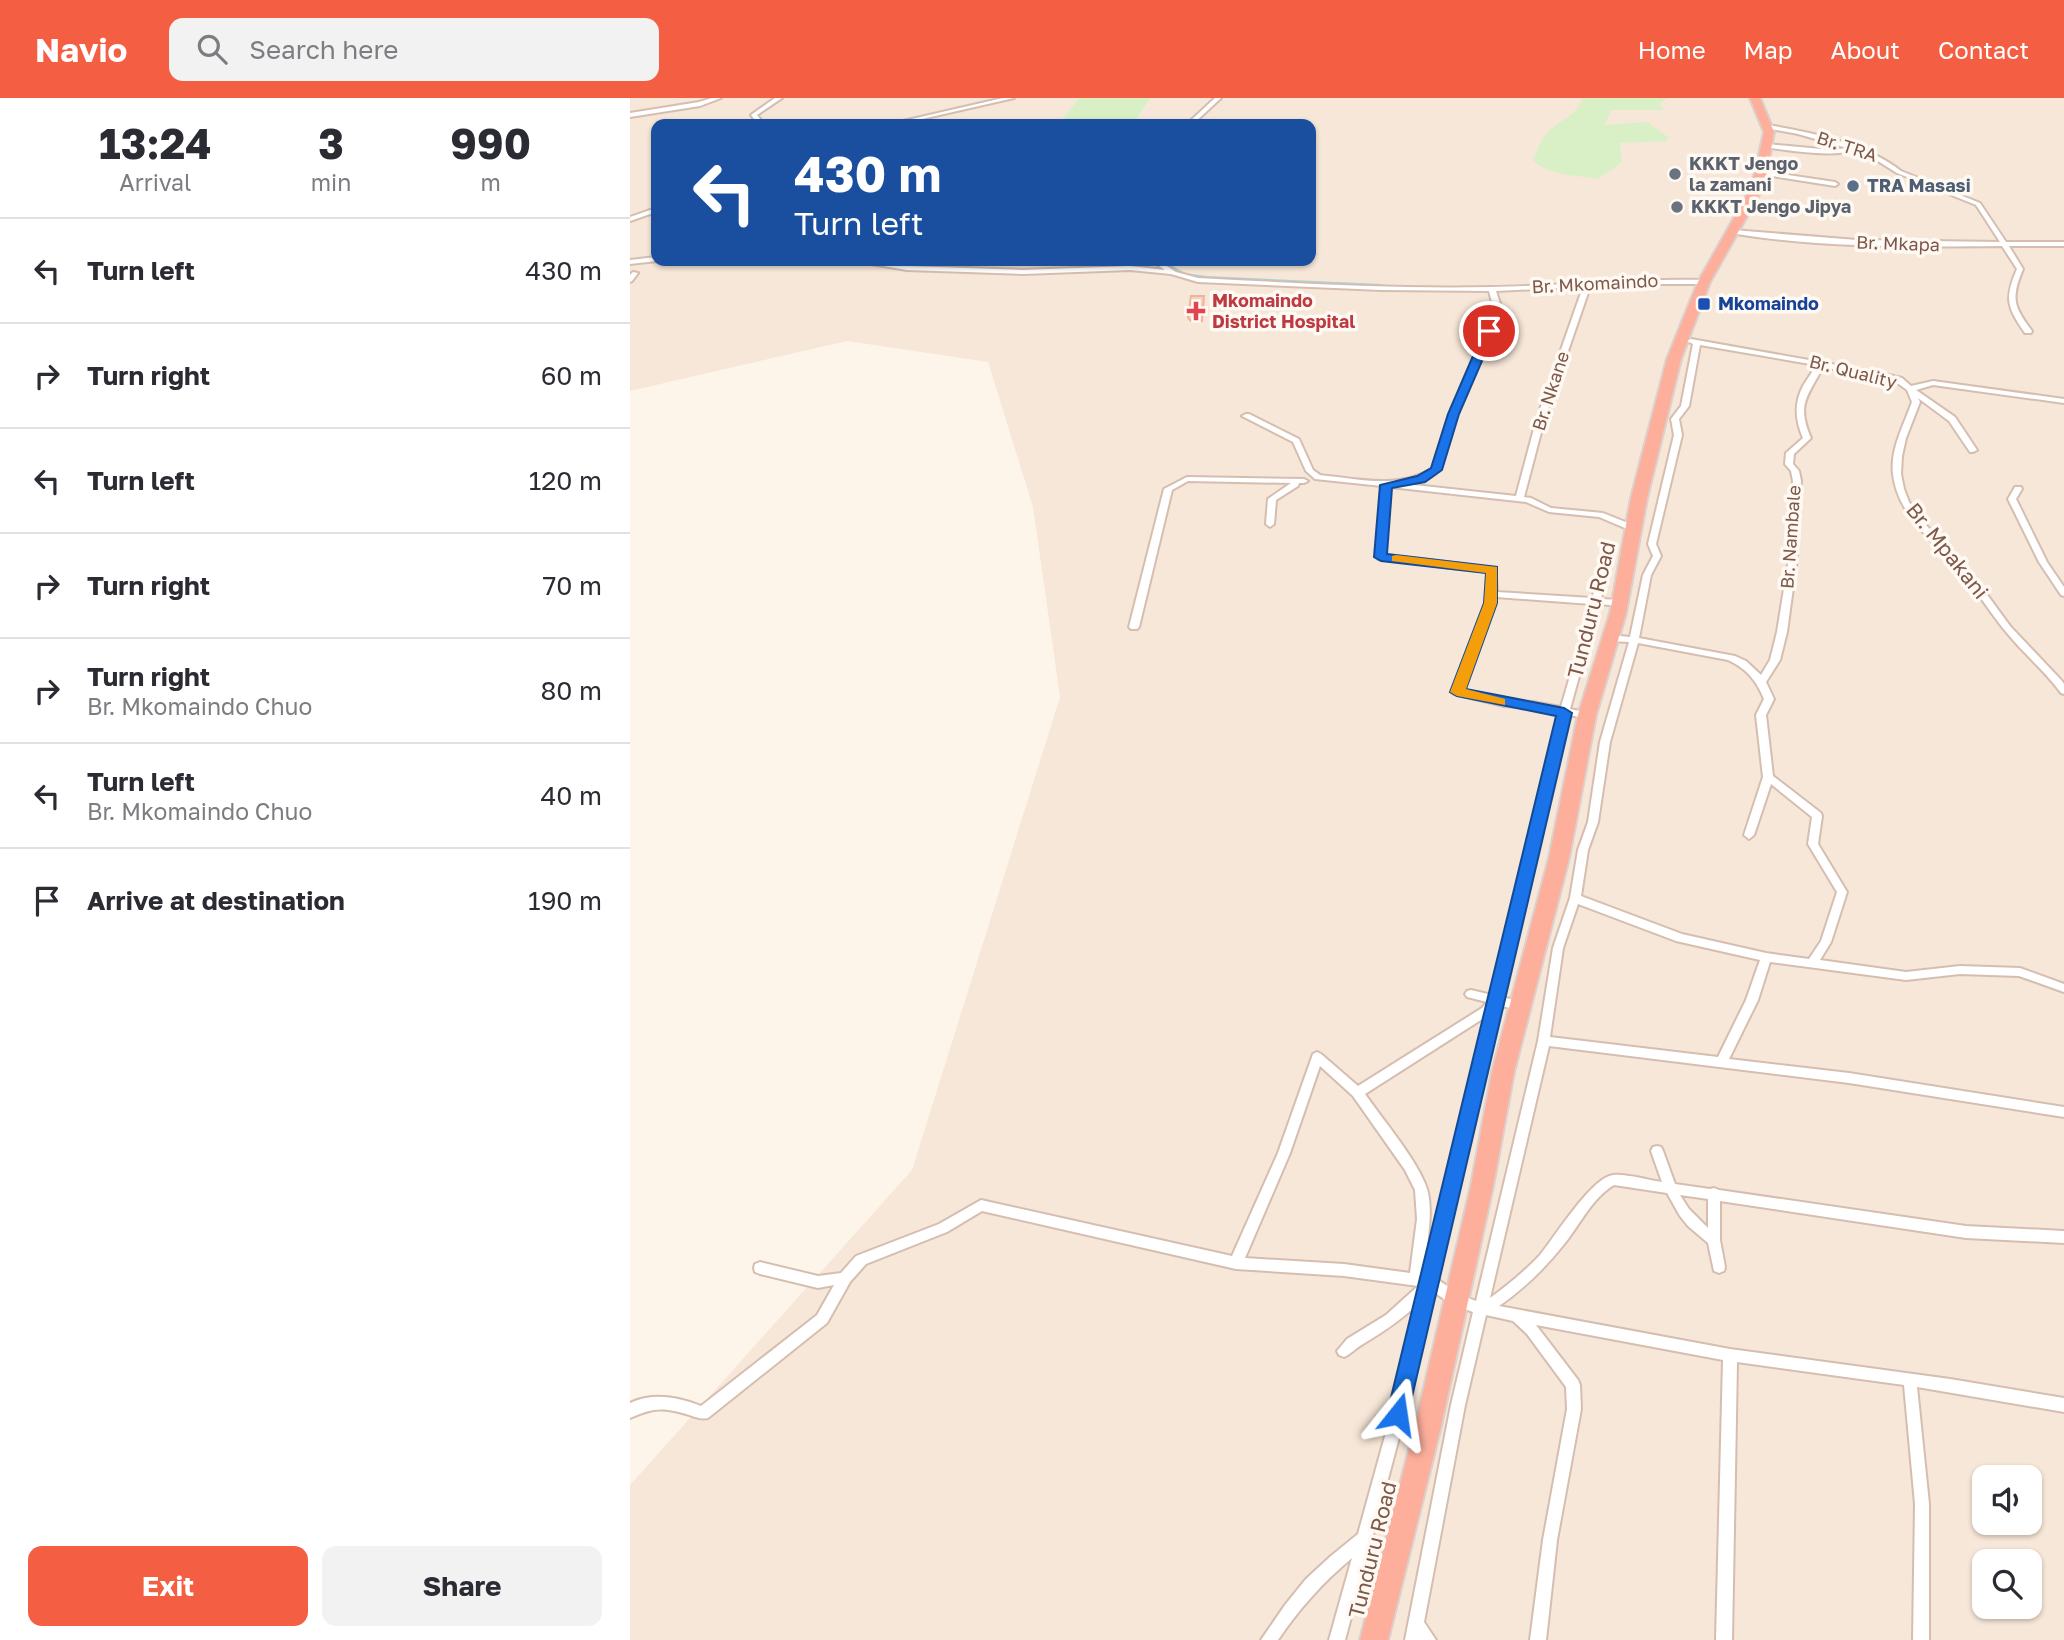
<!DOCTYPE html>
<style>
body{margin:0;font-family:"Golos Text",sans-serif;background:#f2f2f3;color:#2b2b33;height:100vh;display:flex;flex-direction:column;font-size:26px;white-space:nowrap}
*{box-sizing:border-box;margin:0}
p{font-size:23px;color:#7c7c81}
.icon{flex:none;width:38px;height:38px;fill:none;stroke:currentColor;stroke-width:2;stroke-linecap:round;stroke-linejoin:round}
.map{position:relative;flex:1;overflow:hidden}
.panel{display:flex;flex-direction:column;background:#fff;width:630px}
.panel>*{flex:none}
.banner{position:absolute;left:21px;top:21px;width:665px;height:147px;border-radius:14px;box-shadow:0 2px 5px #0004;background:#1a4fa0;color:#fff;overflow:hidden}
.controls{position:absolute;left:1342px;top:1367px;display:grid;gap:14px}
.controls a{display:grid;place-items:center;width:70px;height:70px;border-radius:14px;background:#fff;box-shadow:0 2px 5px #0004;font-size:35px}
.pin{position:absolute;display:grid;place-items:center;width:60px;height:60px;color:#fff;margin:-30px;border:4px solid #fff;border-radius:50%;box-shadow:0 2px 7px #0007}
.me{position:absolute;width:77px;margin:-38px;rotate:15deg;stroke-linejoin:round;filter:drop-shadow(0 0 5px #0008)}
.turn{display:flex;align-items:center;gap:24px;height:147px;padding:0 28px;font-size:32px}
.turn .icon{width:91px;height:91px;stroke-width:2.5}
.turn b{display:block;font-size:49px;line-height:60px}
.eta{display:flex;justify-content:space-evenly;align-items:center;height:119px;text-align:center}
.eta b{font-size:42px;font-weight:700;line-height:49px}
.primary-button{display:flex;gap:14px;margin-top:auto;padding:14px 28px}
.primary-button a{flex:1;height:80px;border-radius:14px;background:#f45f44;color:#fff;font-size:28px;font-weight:700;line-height:80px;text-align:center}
.primary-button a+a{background:#f2f2f3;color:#2b2b33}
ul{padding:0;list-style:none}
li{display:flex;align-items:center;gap:21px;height:105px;padding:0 28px;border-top:2px solid #e1e1e2}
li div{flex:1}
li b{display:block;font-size:26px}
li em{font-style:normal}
header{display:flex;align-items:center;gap:42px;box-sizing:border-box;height:98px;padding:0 35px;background:#f45f44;color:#fff}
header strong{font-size:33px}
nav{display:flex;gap:38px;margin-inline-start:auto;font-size:24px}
.search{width:490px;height:63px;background:#f2f2f3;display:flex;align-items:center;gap:18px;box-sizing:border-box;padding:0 24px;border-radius:14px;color:#7c7c81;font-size:26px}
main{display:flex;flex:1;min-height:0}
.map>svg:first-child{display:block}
.residential{fill:#f7e7d8;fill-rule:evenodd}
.green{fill:#d9efc6}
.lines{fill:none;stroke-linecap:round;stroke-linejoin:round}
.stream{stroke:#a0d9df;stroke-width:2}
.building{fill:#f7d1bf;stroke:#ecb69d;stroke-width:2}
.street-casing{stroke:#d5beb0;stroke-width:4}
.highway-casing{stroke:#dbd0cc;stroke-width:4}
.street{fill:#fff;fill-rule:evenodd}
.highway{fill:#feaf9c;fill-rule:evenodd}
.route{fill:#1a73e8;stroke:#114b97;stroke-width:2}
.slow{fill:#f59e0b}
.worship-dot{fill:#6b7280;stroke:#fff9f3;stroke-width:2.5}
.service-dot{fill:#5c6f8a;stroke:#fff9f3;stroke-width:2.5}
.transit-dot{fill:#1a4fb4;stroke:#fff9f3;stroke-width:2.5}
.health-dot{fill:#e0444e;stroke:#fff9f3;stroke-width:2.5}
.labels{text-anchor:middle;stroke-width:7;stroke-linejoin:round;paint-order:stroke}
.far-street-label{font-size:18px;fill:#7e5849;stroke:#fff9f3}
.far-worship-label{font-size:18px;font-weight:bold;fill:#5b616d;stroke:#fff9f3;text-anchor:start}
.far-service-label{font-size:18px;font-weight:bold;fill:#4e5e75;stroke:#fff9f3;text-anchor:start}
.far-health-label{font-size:18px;font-weight:bold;fill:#be3a42;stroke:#fff9f3;text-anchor:start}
.far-transit-label{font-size:18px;font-weight:bold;fill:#164399;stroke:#fff9f3;text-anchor:start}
.street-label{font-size:21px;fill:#7e5849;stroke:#fff9f3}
</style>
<header>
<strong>Navio</strong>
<div class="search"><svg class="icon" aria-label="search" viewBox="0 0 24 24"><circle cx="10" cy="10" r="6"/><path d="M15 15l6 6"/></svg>Search here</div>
<nav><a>Home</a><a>Map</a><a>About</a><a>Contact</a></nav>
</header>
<main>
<section class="panel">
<div class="eta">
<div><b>13:24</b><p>Arrival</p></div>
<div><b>3</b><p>min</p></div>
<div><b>990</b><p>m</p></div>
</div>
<ul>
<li><svg class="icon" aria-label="left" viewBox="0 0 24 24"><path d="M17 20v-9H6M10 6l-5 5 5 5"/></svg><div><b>Turn left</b></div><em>430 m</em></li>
<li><svg class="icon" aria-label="right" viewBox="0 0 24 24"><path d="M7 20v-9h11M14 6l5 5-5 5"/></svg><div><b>Turn right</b></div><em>60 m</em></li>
<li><svg class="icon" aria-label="left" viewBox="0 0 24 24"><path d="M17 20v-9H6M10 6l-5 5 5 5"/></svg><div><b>Turn left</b></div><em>120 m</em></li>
<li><svg class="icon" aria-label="right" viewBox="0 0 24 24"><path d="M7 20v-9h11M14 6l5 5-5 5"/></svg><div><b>Turn right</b></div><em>70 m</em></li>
<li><svg class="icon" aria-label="right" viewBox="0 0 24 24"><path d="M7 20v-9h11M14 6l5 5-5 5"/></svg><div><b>Turn right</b><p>Br. Mkomaindo Chuo</p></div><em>80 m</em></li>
<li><svg class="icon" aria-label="left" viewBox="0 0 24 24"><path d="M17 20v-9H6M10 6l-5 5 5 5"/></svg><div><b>Turn left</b><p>Br. Mkomaindo Chuo</p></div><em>40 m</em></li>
<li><svg class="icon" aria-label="arrive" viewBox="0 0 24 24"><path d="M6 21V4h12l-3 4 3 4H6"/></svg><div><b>Arrive at destination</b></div><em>190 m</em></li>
</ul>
<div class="primary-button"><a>Exit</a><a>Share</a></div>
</section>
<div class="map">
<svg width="1434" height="1542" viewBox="0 0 1434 1542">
<rect width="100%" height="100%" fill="#fef5ea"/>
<path class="residential" d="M0,0H449L428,26H26V163H681V26H503L521,1L519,0H1434V1542H0V1387L282,1072L430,599L403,409L358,264L217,243L0,293ZM1354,1379H1400V1424H1354ZM1354,1463H1400V1508H1354Z"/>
<g class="green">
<path d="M449,0H521L503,26H428Z"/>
<path d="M950,0H1037L1030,5L1033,12H981L975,27L1017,24L1038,39L1037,43L990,45L992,64L968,81C949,77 917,78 903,62C908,52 909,43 919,33C930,22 945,19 952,2Z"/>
</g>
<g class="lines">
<path class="stream" d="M532,163L555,176L577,179L752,187"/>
</g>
<path class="building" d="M561,198H574L572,223H561L558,220Z"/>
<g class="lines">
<g class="street-casing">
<g id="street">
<path d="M82,0H91L70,8L0,19V15L69,4Z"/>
<path d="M145,0H152L127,17L134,26H128L121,17Z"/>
<path d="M373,0H384L270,26H260Z"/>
<path d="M585,0H591L563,26H557Z"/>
<path d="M1138,27C1181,34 1237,46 1271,73L1350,105L1376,144H1434V148H1379L1393,171C1381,200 1383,208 1402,233L1401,235H1395C1377,209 1374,201 1387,171L1372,148C1285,149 1187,150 1101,135L1100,134L1103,132L1227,142L1370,144L1346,107L1267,75L1243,60L1221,52C1206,60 1154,52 1135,49L1134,48L1137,46L1202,52L1217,50L1168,36L1136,30V28Z"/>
<path d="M1131,73L1205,84L1208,86L1205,88L1129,76V74Z"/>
<path d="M26,110V114L0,123V119Z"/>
<path d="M26,159L27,163L0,166V162Z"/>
<path d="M232,163H246L277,168L393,172L500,168L535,172L522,163H529L546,174L568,180C666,185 763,191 861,189C932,188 1003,180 1074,182L1077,184L1074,186H1021L960,189L914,323L894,399L901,400L921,410L973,415L1008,429V433H1002L969,419L919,414L896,404L760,389L755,457L865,470L867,494L962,500L966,488L970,485L974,488L971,501L990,502L994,505L990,508L969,506L940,611L960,615L962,617L957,620L938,617V619L873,899L894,905L896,908L894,911L890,912L871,908L807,1181L830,1197L846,1203L908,943L923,850L940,800L948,752L958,724L970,644L999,544L980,543L975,540L980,537L1000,539L1013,477L1023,458L1018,446L1044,337L1041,321L1051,308L1063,246L1057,243L1061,241L1246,274L1272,280L1281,288L1303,283L1434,301V305L1303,287L1286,292L1325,319L1347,352L1343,354H1340L1319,323L1288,300L1290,304L1276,340L1272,358L1271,376L1274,391L1279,404L1295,426L1342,476L1380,528L1432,583L1434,586V596L1431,595C1415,573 1394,556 1377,535C1361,516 1348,494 1332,475C1306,445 1268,419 1263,376C1260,351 1274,327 1282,304L1277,292L1266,284L1193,269C1178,298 1166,306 1181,340L1164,356L1163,366L1169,373L1171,383L1166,439L1167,460L1157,534L1150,562L1136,584L1144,601L1136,617L1143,678L1191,715L1192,718L1188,746L1217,794L1201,844L1190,862L1276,874L1330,868L1390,870L1434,886V894L1389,878L1330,876L1276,882L1140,864L1128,902L1099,961L1219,975L1434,1009V1019L1219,985L919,948L860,1200C878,1187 895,1173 910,1157C925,1139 961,1080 983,1077C993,1075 1019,1082 1032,1084L1021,1053L1023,1049L1027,1048L1031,1049L1033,1053L1045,1086L1080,1091L1084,1090L1089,1092L1336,1128L1434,1133V1145L1336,1140L1090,1103V1142L1095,1169L1094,1173L1089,1175L1084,1173L1078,1145L1058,1128L1050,1118L1037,1095L984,1087C962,1100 951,1125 935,1145C916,1169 895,1190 869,1208L1100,1251L1320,1281L1434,1300V1314L1287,1289L1299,1406V1542H1283L1285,1406L1274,1287L1107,1264L1102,1542H1086L1093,1262L906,1227L948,1282L950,1287L951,1311L927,1442L916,1542H900L913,1442L937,1311L936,1289L897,1236L883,1223L856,1217L835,1307L794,1524L806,1542H775L821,1307L843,1214L821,1206L804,1194L782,1291L715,1542H699L722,1460C693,1484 669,1511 648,1542H631L655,1507L676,1481L701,1458L728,1436L768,1291L789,1205C771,1222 753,1234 733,1246C726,1250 721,1256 714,1259L709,1257L707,1253L717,1241L756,1217L788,1188L714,1178L606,1171L352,1113L317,1134L236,1166L220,1184L197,1225L78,1320C70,1322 64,1318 56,1316C32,1309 23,1310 0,1320V1305C23,1294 48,1299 71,1308L187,1217L204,1187L188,1190L130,1176L125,1174L124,1170L125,1166L130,1164L188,1178L211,1175L226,1158L309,1126L351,1102L602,1158L648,1055L683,956L687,954L691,956L728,988L852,910L857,904L837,899L835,896L837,893L841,892L862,897L929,615L903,610L874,608L824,596L822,594L859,496L858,474L748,461L747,459L752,388L685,381L676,373L663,344L612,318L616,316H619L669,341L683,372L690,377C728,381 768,391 802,371L819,316L864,212L859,193L751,192L568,184L541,176L500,172L393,176L277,172L235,165ZM953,189L906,323L886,398L775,386L794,383L810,372L827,316L872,212L866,193ZM1070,247L1186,267C1182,275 1177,281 1173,288C1164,305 1165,322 1173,340L1156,355L1155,366L1161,373L1163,383L1158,439L1159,460L1147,534L1140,562L1131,577L1116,563L1105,558L1009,540L1021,477L1031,458L1026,446L1052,337L1049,321L1059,308ZM866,499L961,506L931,609L903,604L874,602L832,592ZM1008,545L1098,562C1117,571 1126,582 1134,601L1126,617L1133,679L1114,737L1119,741L1124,737L1141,686L1182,719L1178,746L1207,794L1191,843L1179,861L1136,855L1052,836L951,798L958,752L968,724L980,644ZM948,806L1046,843L1130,862L1116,902L1088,959L920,939L933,850ZM857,918L795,1177H793C796,1153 804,1114 797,1091C788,1063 753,1022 735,996ZM690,968L723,998L775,1072L785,1092L787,1121L780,1175L714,1166L615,1160L660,1055ZM1050,1097L1078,1101V1130L1059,1111Z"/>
<path d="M3,174L8,175L2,183L0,184V177Z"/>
<path d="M557,379L674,381L678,383L674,385H669L668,388L646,402L644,426L640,429L636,426L638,401L661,385L558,383L542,392L509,529L507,531H501L499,529L534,391Z"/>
<path d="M1385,389H1391L1392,391L1386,401L1417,464L1434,489V498L1431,497L1409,464L1378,401Z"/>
</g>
</g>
<g class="highway-casing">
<path id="highway" d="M1120,0H1130L1144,34L1137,75L1130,95L1080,184L1051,261L1017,400L996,515L966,617L939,760L884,974L863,1088L811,1328L758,1542H730L785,1328L841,1088L862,974L919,760L948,617L980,515L1001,400L1037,261L1068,184L1118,95L1125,75L1134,34Z"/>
</g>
<use href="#street" class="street"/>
<use href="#highway" class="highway"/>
</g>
<path class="route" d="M855,230L865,233L829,316L812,372L795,384L762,390L757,456L867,469V505L836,591L934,610L942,615L778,1316L775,1323L768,1326L760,1323L757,1316L926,618L827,598L820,594L854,505L856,475L751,463L744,459L750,387L787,378L801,370L818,316Z"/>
<path class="slow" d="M766,457L867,469V505L836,591L875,601V607L827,598L820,594L854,505L856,475L762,463V458Z"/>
<g class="worship-dot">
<circle cx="1045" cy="76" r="7"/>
<circle cx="1047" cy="109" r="7"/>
</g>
<circle class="service-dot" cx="1223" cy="88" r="7"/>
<rect class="transit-dot" x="1067" y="199" width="14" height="14" rx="3.5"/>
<path class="health-dot" d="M562.5 202.5h7v7h7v7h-7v7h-7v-7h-7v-7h7z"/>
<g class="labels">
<g class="far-street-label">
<text transform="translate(1217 49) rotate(18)" y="6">Br. TRA</text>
<text transform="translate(1268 146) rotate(2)" y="6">Br. Mkapa</text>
<text transform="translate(965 186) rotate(-3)" y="6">Br. Mkomaindo</text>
<text transform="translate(1223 274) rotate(14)" y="6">Br. Quality</text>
<text transform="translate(921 293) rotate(-72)" y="6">Br. Nkane</text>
<text transform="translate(1161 439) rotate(-86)" y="6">Br. Nambale</text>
</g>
<g class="far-worship-label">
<text x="1059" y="72">KKKT Jengo<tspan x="1059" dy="21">la zamani</tspan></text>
<text x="1061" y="115">KKKT Jengo Jipya</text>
</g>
<g class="far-service-label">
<text x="1237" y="94">TRA Masasi</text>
</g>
<g class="far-health-label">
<text x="582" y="209">Mkomaindo<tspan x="582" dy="21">District Hospital</tspan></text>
</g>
<g class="far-transit-label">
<text x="1088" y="212">Mkomaindo</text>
</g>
<g class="street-label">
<text transform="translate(1317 453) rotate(51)" y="7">Br. Mpakani</text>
<text transform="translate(962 512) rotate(-76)" y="7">Tunduru Road</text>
<text transform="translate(743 1452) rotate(-76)" y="7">Tunduru Road</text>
</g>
</g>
</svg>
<div class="controls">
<a><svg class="icon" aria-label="sound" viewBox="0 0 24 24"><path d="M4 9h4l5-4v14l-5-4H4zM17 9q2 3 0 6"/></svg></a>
<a><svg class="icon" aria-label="search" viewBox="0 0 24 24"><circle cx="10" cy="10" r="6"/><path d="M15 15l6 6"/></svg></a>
</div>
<div class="pin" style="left:859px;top:233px;background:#d93025"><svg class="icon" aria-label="arrive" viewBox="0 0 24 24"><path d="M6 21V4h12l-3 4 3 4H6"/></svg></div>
<svg class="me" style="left:768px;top:1316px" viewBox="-20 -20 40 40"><path d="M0-17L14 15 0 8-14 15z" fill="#1a73e8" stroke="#fff" stroke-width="4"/></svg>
<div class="banner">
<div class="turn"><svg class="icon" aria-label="left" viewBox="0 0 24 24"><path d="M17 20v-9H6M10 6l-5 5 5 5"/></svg><div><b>430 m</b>Turn left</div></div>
</div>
</div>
</main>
